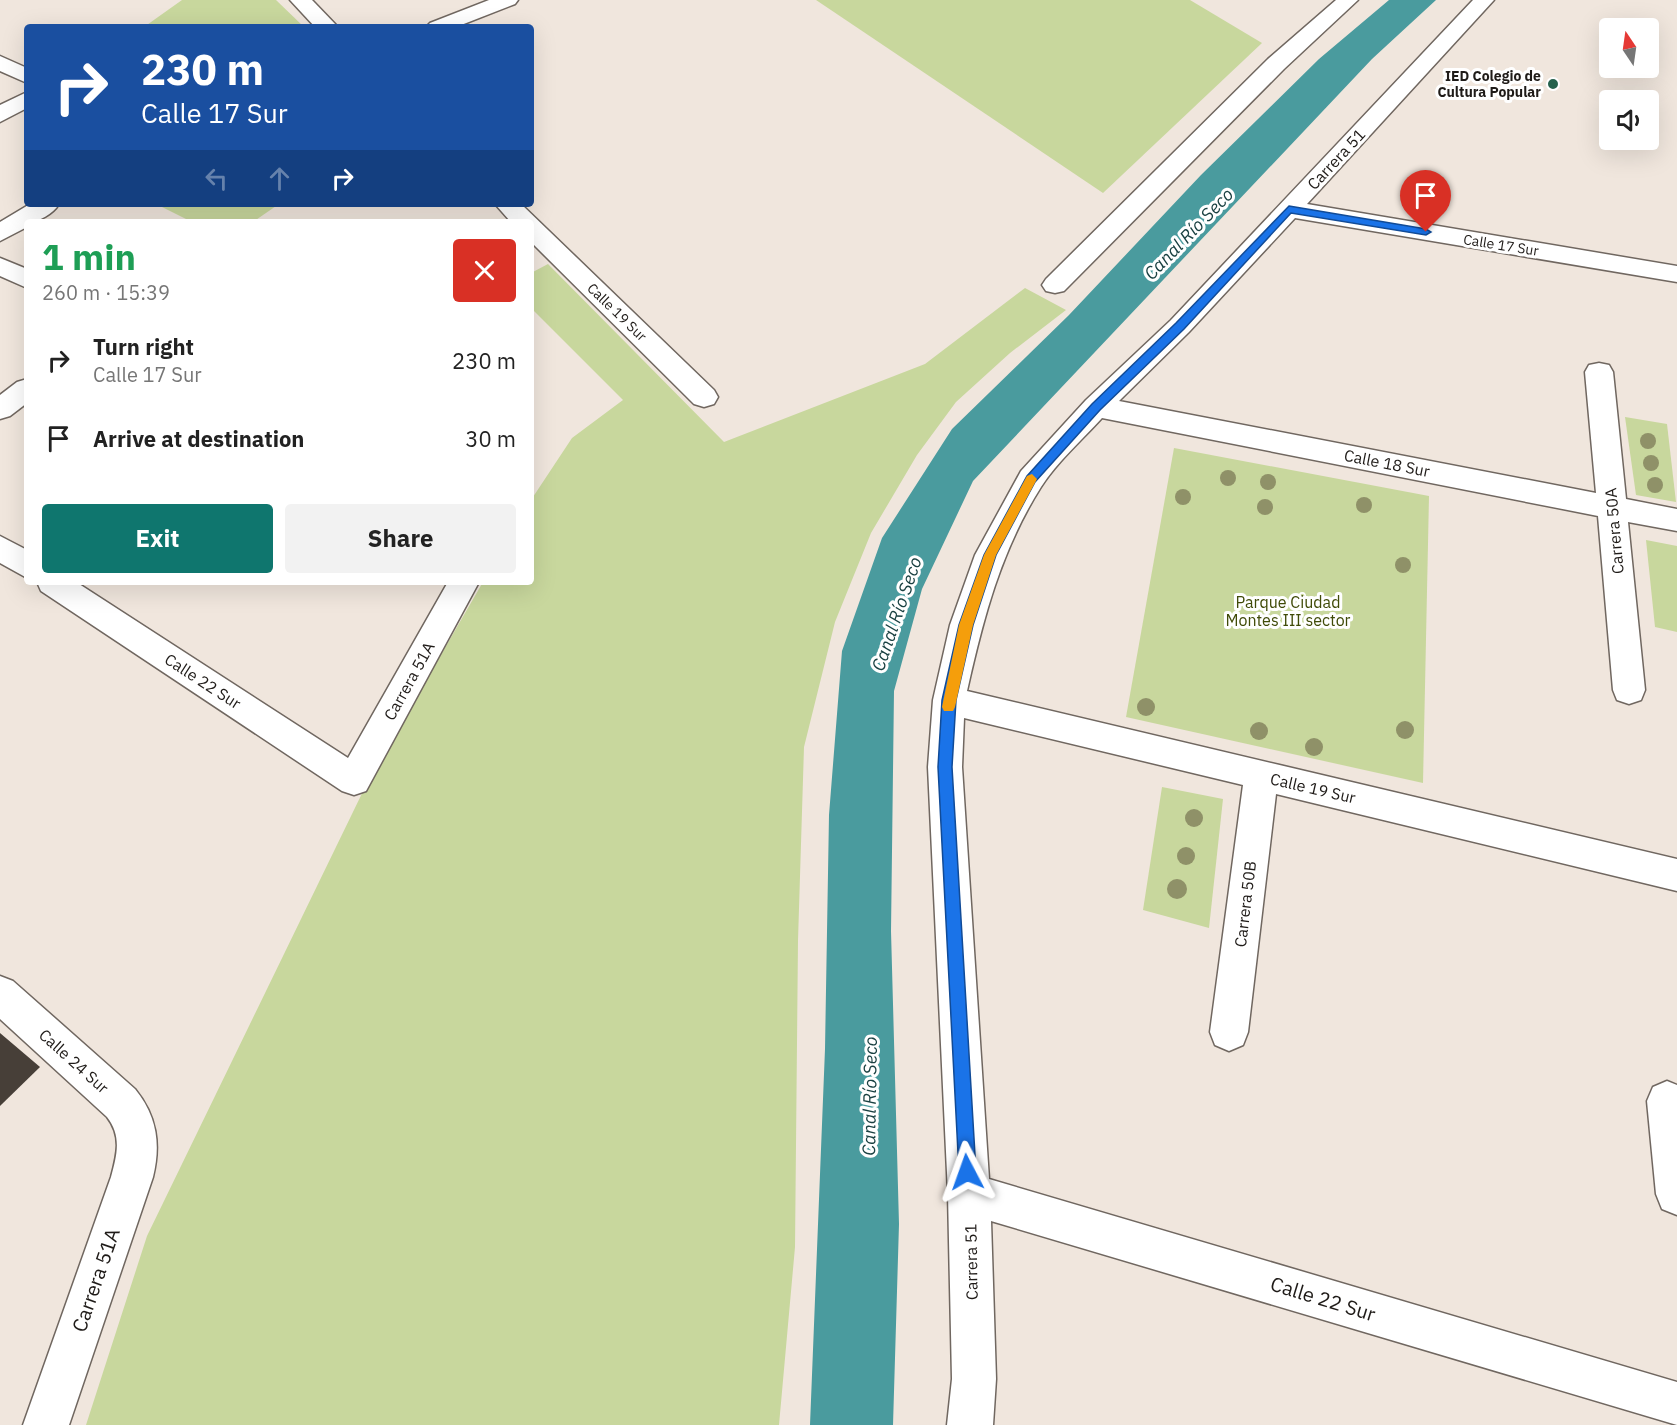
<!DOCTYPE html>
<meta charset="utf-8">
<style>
body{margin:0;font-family:"IBM Plex Sans",sans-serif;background:#f2f2f2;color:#222;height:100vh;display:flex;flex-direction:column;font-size:22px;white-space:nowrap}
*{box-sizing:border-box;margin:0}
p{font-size:20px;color:#767676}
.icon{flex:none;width:33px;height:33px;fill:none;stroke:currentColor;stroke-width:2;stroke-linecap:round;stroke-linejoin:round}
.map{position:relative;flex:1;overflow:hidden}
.side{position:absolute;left:24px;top:219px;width:510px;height:366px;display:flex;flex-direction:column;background:#fff;border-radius:6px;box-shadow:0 6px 24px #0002}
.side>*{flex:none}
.guide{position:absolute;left:24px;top:24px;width:510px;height:183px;border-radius:6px;box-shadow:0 6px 24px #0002;background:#1a4fa0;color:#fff;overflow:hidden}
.needle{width:39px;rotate:347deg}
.buttons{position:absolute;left:1599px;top:18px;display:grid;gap:12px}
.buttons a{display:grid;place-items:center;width:60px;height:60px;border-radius:6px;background:#fff;box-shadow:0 6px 24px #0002;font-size:30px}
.pin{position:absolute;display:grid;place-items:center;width:51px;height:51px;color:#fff;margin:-62px -26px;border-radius:50% 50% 50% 0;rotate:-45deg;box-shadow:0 0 6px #0007}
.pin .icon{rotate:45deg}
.me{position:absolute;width:66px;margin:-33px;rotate:356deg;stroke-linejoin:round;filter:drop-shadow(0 0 4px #0008)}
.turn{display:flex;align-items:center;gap:21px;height:126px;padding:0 18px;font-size:27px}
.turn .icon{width:78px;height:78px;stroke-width:2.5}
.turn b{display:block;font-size:42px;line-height:51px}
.lanes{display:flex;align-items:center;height:57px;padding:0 18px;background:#0003;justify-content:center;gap:30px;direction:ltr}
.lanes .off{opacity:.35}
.round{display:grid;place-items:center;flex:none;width:63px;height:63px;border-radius:6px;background:#f2f2f2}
.headline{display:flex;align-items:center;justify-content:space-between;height:102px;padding:0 18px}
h1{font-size:36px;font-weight:700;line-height:45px;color:#1e9e55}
.action{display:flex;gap:12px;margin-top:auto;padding:12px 18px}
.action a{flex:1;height:69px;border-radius:6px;background:#0f766e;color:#fff;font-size:24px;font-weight:700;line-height:69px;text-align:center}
.action a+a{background:#f2f2f2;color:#222}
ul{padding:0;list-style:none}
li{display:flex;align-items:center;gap:18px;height:78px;padding:0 18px}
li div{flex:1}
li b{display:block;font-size:22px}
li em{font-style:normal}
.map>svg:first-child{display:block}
.green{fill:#c8d79d}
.water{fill:#4a9b9e}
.building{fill:#473f38}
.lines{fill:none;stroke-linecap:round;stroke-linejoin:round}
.minor-casing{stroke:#706760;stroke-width:3}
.minor{fill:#fff;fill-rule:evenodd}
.tree{fill:#8f9168}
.route{fill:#1a73e8;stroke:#114b97;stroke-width:1.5}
.slow{fill:#f59e0b}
.poi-dot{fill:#26624d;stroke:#fff;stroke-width:2}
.labels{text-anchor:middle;stroke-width:6;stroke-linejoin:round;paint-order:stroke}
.far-poi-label{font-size:14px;font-weight:bold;fill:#1f1b18;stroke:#fff;text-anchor:end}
.far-street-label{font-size:14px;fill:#1f1b18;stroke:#fff}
.street-label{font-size:16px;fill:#1f1b18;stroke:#fff}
.park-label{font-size:16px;fill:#404b08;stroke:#fff}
.water-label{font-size:18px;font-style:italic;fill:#1a4142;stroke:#fff}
.near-street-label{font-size:20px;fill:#1f1b18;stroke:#fff}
</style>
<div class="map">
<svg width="1677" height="1425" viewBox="0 0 1677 1425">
<rect width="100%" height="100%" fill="#f0e6dd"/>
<g class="green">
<path d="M182,0H276L304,27H144Z"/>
<path d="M816,0H1190L1262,43L1103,193Z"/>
<path d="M156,204H279L253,222H192Z"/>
<path d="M548,264L724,442L925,364L1025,288L1066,310L1010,353L956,402L917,455L871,533L835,622L804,747L798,941L795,1247L779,1425H86L147,1236L369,779L483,582H531V500L572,438L623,400L531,308V273Z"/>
<path d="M1625,417L1667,424L1676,502L1636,495Z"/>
<path d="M1174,448L1429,496L1423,783L1126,717Z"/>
<path d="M1646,540L1677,546V632L1655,627Z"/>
<path d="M1162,787L1223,799L1209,928L1143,910Z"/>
</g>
<path class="water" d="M1389,0H1436L1372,59L973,481L922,589L894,691L891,931L899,1224L893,1425H810L825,1049L829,815L842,651L882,538L952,429L1069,315L1201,175L1319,59Z"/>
<path class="building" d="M0,1033L40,1067L0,1106Z"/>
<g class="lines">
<g class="minor-casing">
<g id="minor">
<path d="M290,0H312L338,27H315Z"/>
<path d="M489,0H518L515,4L456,27H426L430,23Z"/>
<path d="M1336,0H1358L1284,69L1064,291L1055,293L1046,291L1042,285L1046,279L1268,59Z"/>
<path d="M1473,0H1494L1307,204L1677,266V282L1295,218L1189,332L1119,401L1596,493L1585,372L1589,365L1599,363L1609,365L1613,372L1626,499L1677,509V531L1628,522L1645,690L1641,700L1629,704L1617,700L1613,690L1598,516L1102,418C1082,440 1057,462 1041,487C1001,550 983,619 967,691L1677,859V891L1276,794L1248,1032L1243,1045L1229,1051L1215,1045L1210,1032L1243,785L964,718L962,767L989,1179L1677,1382V1425L991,1221L996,1379L993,1425H947L952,1379L948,1194L928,767L933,700L950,625L975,555L1021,471L1086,400L1171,320Z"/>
<path d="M0,56L27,68V83L0,71Z"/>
<path d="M27,92V108L0,122V105Z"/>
<path d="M30,204H59C53,214 39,222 27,222V227L0,241V222Z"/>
<path d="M495,204H521L714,390L718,397L714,404L704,407L694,404L531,242V222H511Z"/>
<path d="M0,258L27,269V288L0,276Z"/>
<path d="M27,379V403L10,416L0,419V395L17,382Z"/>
<path d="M0,536L27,550V578L0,563Z"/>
<path d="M37,582H76L348,758L448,582H479L366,791L354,795L342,791L41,591Z"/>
<path d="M0,976L13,981L135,1089C157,1116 161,1144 153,1177L69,1425H23L111,1177C117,1155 122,1136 107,1117L0,1019Z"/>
<path d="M1667,1081L1677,1085V1215L1662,1209L1656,1194L1647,1101L1653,1087Z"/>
</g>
</g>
<use href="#minor" class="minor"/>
</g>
<g class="tree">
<circle cx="1648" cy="441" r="8"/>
<circle cx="1651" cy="463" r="8"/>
<circle cx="1228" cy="478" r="8"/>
<circle cx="1268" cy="482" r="8"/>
<circle cx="1655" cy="485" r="8"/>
<circle cx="1183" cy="497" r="8"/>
<circle cx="1364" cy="505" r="8"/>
<circle cx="1265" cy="507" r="8"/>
<circle cx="1403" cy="565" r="8"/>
<circle cx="1146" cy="707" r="9"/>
<circle cx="1405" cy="730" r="9"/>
<circle cx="1259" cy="731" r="9"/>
<circle cx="1314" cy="747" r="9"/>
<circle cx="1194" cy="818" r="9"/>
<circle cx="1186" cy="856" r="9"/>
<circle cx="1177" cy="889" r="10"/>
</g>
<path class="route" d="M1289,206L1426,229L1431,232L1426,235L1291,213L1184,329L1100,410L1035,482L996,555L973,625L956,700L952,767L976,1172L973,1178L967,1181L961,1178L959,1172L938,767L942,700L959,625L984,555L1027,476L1092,404L1176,323Z"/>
<path class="slow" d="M1032,474L1037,479L996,555L973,625L955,707L953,711H944L942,707L959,625L984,555L1027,476Z"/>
<circle class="poi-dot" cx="1553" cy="84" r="6"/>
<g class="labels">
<g class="far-poi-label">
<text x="1541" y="81">IED Colegio de<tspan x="1541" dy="16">Cultura Popular</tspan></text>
</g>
<g class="far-street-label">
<text transform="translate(1501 245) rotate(9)" y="5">Calle 17 Sur</text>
<text transform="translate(617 312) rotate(44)" y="5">Calle 19 Sur</text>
</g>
<g class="street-label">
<text transform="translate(1336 159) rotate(-47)" y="6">Carrera 51</text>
<text transform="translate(1387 463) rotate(11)" y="6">Calle 18 Sur</text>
<text transform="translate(1614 531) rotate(-95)" y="6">Carrera 50A</text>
<text transform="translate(203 681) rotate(33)" y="6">Calle 22 Sur</text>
<text transform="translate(409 681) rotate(-61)" y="6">Carrera 51A</text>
<text transform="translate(1313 788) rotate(13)" y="6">Calle 19 Sur</text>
<text transform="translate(1245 904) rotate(-83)" y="6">Carrera 50B</text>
<text transform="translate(74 1061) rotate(42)" y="6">Calle 24 Sur</text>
<text transform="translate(971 1262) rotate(-91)" y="6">Carrera 51</text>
</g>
<g class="park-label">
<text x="1288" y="608">Parque Ciudad<tspan x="1288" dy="18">Montes III sector</tspan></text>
</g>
<g class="water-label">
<text transform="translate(1189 234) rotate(-46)" y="6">Canal Río Seco</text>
<text transform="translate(897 614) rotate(-71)" y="6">Canal Río Seco</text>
<text transform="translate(870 1096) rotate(-89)" y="6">Canal Río Seco</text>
</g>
<g class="near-street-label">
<text transform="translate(96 1280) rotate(-71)" y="7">Carrera 51A</text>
<text transform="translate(1323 1299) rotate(17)" y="7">Calle 22 Sur</text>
</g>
</g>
</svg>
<div class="buttons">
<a><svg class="needle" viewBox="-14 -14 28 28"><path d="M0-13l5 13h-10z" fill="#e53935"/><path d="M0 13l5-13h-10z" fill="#767676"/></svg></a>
<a><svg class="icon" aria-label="sound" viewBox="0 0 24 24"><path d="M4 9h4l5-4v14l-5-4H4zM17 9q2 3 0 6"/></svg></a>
</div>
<div class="pin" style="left:1426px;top:232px;background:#d93025"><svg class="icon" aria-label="arrive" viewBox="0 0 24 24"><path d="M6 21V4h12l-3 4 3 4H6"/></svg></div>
<svg class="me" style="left:967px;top:1172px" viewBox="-20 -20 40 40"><path d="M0-17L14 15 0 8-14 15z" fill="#1a73e8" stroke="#fff" stroke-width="4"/></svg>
<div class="guide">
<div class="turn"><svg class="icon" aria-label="right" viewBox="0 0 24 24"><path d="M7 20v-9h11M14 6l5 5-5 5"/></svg><div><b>230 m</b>Calle 17 Sur</div></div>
<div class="lanes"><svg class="icon off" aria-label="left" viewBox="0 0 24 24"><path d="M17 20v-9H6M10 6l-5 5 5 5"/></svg><svg class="icon off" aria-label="ahead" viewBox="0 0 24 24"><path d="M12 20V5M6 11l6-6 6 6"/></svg><svg class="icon" aria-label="right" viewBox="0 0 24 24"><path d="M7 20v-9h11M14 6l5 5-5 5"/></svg></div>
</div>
<section class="side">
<div class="headline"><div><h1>1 min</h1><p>260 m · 15:39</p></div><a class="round" style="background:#d93025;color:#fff"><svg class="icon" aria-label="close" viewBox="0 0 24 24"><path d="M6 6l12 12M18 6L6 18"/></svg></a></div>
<ul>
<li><svg class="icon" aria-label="right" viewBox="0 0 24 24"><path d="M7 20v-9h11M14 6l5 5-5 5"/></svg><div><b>Turn right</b><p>Calle 17 Sur</p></div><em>230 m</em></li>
<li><svg class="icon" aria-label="arrive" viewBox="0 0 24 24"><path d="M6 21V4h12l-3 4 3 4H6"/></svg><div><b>Arrive at destination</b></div><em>30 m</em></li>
</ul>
<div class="action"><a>Exit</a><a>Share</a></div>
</section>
</div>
